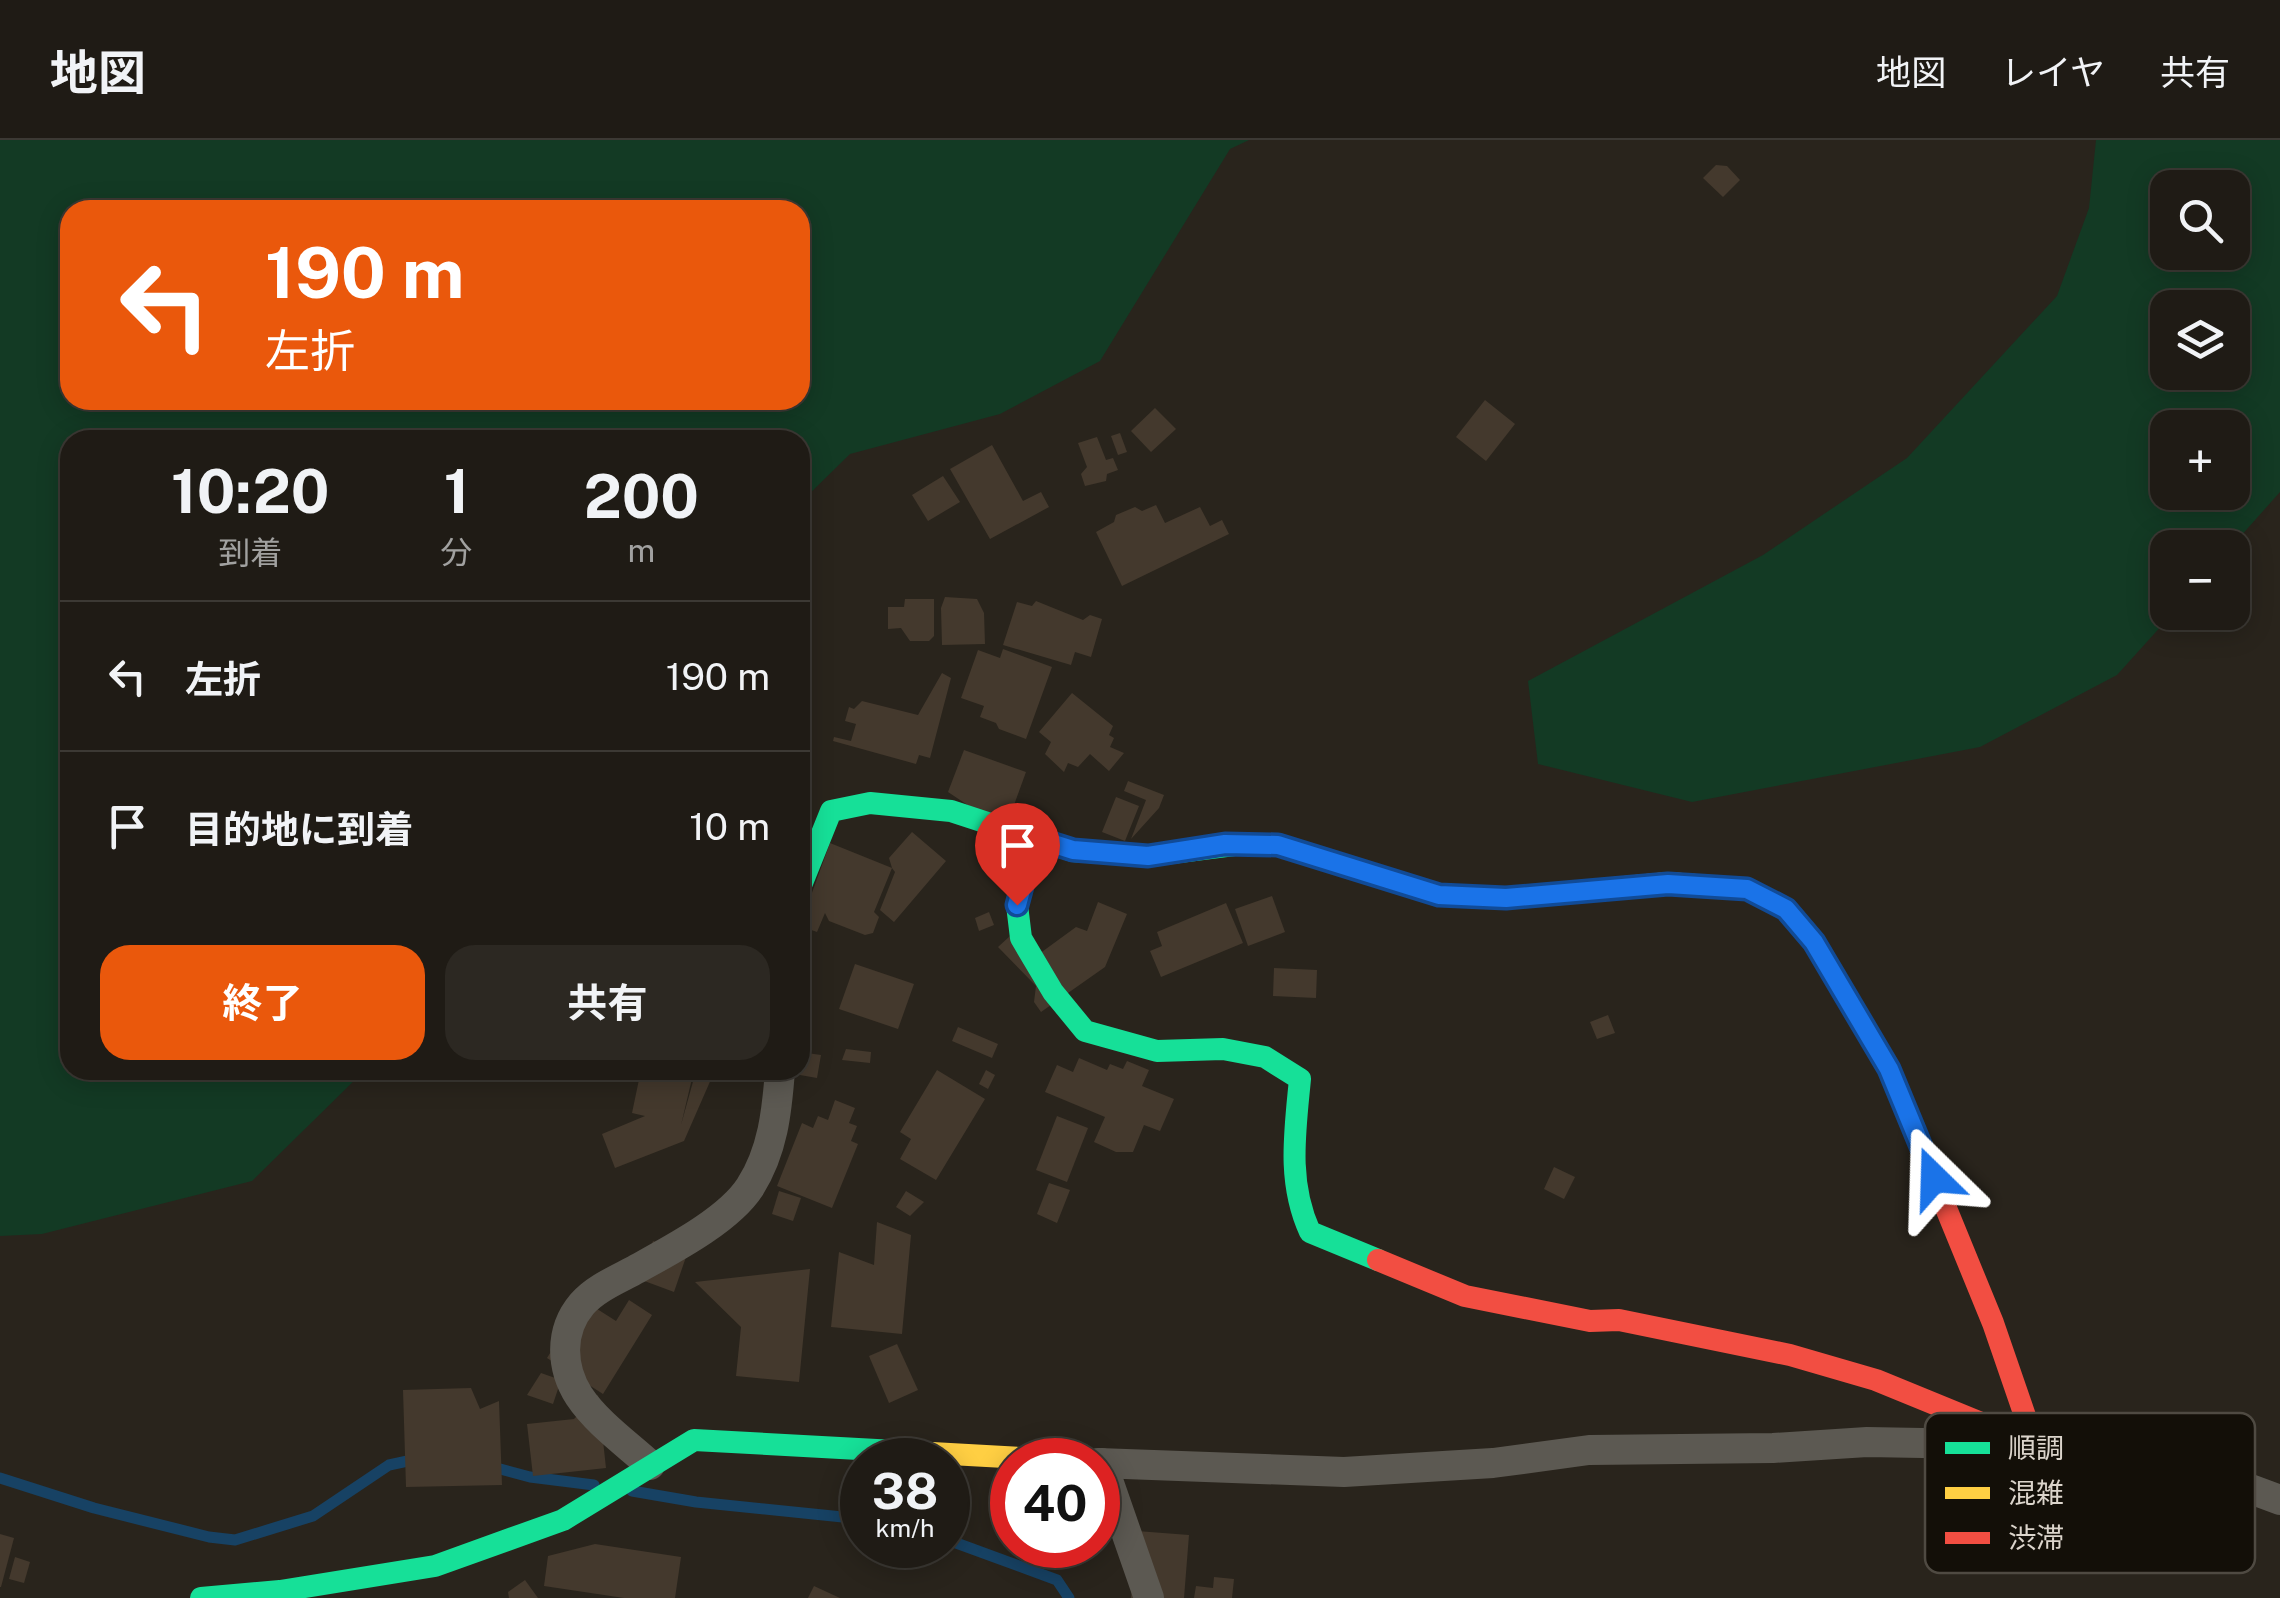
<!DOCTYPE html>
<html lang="ja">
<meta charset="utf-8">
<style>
body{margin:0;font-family:"Public Sans","Noto Sans JP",sans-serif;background:#2c2822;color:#f1f3f6;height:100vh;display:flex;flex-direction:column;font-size:38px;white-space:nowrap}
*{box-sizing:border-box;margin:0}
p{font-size:32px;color:#a1a1a0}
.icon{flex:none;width:55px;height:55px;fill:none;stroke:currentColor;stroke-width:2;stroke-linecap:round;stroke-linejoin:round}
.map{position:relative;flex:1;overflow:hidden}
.side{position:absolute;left:60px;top:290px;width:750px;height:650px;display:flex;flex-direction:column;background:#1f1b15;border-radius:30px;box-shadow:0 5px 25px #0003,0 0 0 2px #3c3934}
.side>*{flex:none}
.top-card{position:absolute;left:60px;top:60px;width:750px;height:210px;border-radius:30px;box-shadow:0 5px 25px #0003,0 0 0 2px #3c3934;background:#ea580c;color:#fff;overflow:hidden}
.controls{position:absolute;left:2150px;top:30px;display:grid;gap:20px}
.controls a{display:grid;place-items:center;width:100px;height:100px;border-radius:20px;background:#1f1b15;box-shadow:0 5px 25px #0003,0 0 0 2px #3c3934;font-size:50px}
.speed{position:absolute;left:840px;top:1298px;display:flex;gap:20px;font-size:50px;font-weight:700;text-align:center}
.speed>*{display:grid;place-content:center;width:130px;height:130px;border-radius:50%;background:#1f1b15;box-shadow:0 5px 25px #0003,0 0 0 2px #3c3934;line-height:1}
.speed small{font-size:25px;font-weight:400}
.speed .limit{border:15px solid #d22;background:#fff;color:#111}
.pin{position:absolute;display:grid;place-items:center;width:85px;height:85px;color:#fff;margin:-102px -42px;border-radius:50% 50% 50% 0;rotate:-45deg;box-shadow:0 0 10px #0007}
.pin .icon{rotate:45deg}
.me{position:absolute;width:110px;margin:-55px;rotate:338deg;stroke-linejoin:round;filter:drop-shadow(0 0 8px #0008)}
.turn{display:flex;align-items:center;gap:35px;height:210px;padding:0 40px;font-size:45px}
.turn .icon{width:130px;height:130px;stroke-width:2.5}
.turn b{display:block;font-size:70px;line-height:85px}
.eta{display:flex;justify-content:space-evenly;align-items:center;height:170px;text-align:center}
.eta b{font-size:60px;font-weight:700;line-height:70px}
.action{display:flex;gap:20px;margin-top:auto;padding:20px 40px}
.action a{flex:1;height:115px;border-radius:30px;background:#ea580c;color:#fff;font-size:40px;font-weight:700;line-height:115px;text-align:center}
.action a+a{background:#2c2822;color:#f1f3f6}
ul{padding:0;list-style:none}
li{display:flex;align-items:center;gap:30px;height:150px;padding:0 40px;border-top:2px solid #3c3934}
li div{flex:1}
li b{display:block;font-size:38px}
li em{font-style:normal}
header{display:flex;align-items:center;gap:60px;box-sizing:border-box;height:140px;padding:0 50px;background:#1f1b15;border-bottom:2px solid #3c3934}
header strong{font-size:48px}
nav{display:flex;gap:55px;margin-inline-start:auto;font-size:35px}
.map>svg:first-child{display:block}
.green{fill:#133a24;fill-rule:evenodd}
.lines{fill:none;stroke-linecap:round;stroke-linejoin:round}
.stream{stroke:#174264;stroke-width:11}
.building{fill:#44392d}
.street{stroke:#5c5952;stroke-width:30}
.fast{stroke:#16e098;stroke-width:22}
.slow{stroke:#ffcf43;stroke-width:22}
.jam{stroke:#f24e42;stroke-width:22}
.route-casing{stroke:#114b97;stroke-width:25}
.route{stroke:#1a73e8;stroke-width:18}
.key{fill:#130f08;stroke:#4f4a42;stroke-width:2.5}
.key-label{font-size:28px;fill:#dbd4cb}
</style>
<header>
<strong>地図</strong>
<nav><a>地図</a><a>レイヤ</a><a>共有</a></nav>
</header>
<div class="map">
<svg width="2280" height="1458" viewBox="0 0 2280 1458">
<rect width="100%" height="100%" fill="#29241c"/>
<g class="green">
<path d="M0,0H1249L1230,9L1100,221L1000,274L850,314L800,363V300H70V930H365L252,1041L42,1094L0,1096ZM70,70H800V260H70Z"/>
<path d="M2096,0H2280V352L2231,407L2168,408V472L2173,473L2117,535L1980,607L1692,662L1538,624L1528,541L1763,415L1907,318L2057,156L2089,68ZM2168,48H2232V112H2168ZM2168,168H2232V232H2168ZM2168,288H2232V352H2168Z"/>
</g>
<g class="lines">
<g class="stream">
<path d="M489,1326L530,1337L594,1345"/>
<path d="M0,1338L94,1368L209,1397L235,1400L313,1376L389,1325L417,1319"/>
<path d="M632,1351L696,1362L862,1379"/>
<path d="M948,1400L1057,1440L1069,1458"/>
</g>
</g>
<g class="building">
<path d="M1716,25L1727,26L1740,40L1723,57L1703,38Z"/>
<path d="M1485,260L1515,284L1486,321L1456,297Z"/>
<path d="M1155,268L1176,289L1151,312L1131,291Z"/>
<path d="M1120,293L1127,312L1118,315L1111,296Z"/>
<path d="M1097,297L1106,320L1113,318L1118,330L1107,334L1106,341L1085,346L1081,334L1087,327L1078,303Z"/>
<path d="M992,305L1023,361L1041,352L1049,367L990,399L950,329Z"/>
<path d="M943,336L960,362L928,381L912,355Z"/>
<path d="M1156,365L1165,383L1200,367L1210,386L1222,380L1229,394L1122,446L1096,392L1114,382L1116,375L1135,367L1142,371Z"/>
<path d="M945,457L977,459L984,473L985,504L942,505L941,468Z"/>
<path d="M905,459H934V496L929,501H910L901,488L888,489V467H904Z"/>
<path d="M1036,461L1083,480L1090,475L1102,479L1091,517L1075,512L1071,525L1003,505L1017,462L1032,466Z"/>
<path d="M1003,509L1052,527L1026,599L999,589L996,583L980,577L984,566L961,558L978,510L1000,518Z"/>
<path d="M942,533L951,538L930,618L919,615L916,624L833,601L834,597L851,601L856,584L845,581L849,567L854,569L862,561L918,575Z"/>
<path d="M1072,553L1113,586L1109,595L1114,598L1110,607L1124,613L1109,631L1090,614L1078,627L1068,623L1064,632L1045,614L1051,602L1039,592Z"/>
<path d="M964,610L1026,632L1005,690L948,652Z"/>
<path d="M1128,641L1164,655L1159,668L1131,699L1146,660L1124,651Z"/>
<path d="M1116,657L1139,666L1125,701L1102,692Z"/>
<path d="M912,692L946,721L894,782L880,770L895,732L892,728L874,772L879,777L873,793L865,795L829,781L825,773L817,792L800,786L830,703L892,728L889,718Z"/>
<path d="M1272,756L1285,792L1248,806L1235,769Z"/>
<path d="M1098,762L1127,774L1105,827L1041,872L1034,862L1036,846L998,807L1010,796L1039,814L1076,787L1087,791Z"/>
<path d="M1226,763L1243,803L1161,837L1150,811L1162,806L1157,792Z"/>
<path d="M989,772L994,785L979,791L975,778Z"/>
<path d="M855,824L914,844L898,889L839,869Z"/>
<path d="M1274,828L1317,830L1316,858L1273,856Z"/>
<path d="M1608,875L1615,893L1597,899L1590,882Z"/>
<path d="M958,887L998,904L992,918L952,901Z"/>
<path d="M846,909L871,912L870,923L842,920Z"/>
<path d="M800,912L821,915L817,938L783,932L800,930Z"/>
<path d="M1079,918L1107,930L1110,924L1123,929L1127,921L1149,930L1142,946L1174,959L1160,991L1144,985L1133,1012H1116L1094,1002L1105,977L1045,952L1057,925L1073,932Z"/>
<path d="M641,930H694L681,985L694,938L699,932L712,937L684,1001L615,1028L602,994L645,976L632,973Z"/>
<path d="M937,930L985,959L936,1040L900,1019L911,999L900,992Z"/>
<path d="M986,930L995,935L988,949L979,944Z"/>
<path d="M835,960L855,968L849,983L857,986L851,1001L858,1004L832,1068L777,1046L802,983L813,988L818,976L828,980Z"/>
<path d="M1057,976L1088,988L1067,1042L1036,1030Z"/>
<path d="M1554,1027L1575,1037L1564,1059L1544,1049Z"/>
<path d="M1049,1043L1070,1050L1057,1083L1037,1074Z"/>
<path d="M779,1051L801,1058L793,1081L772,1074Z"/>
<path d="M906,1051L924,1062L910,1076L896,1067Z"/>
<path d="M877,1082L911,1095L902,1194L831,1187L839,1112L874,1125Z"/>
<path d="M653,1101L687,1114L674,1152L639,1139Z"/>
<path d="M810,1129L799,1242L736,1236L741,1187L695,1142Z"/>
<path d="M583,1160L616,1181L629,1160L652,1175L603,1254L547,1218Z"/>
<path d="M897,1204L918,1250L889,1263L869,1216Z"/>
<path d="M541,1233L561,1240L553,1264L527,1255Z"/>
<path d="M471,1248L480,1269L499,1261L502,1345L406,1347L403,1250Z"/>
<path d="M598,1255L606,1328L533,1336L527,1284L574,1279Z"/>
<path d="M1137,1391L1189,1395L1184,1458H1131Z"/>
<path d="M0,1394L14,1398L1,1447H0Z"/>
<path d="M595,1404L681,1417L675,1458H624L544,1446L548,1416Z"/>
<path d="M15,1417L30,1422L24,1443L9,1439Z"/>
<path d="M1214,1437L1234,1439L1232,1458H1194L1196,1446L1213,1448Z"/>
<path d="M525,1440L538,1458H509L508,1452Z"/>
<path d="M814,1446L840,1458H808Z"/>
</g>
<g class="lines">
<g class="street">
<path d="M1098,1323L1344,1332L1493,1323L1589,1310L1773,1308L1867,1302L2035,1305L2167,1318L2280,1360"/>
<path d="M1102,1323L1149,1458"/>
<path d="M650,1325C627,1304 597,1283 579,1256C561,1228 559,1191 582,1164C595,1149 616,1140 633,1131C669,1111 728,1081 750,1047C773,1011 777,971 780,930"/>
</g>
<g class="fast">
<path d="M1035,698L1017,765L1021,798L1053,852L1085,891L1157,911L1223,909L1265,917L1300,939C1295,992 1287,1042 1310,1092L1378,1120"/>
<path d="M800,748L831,671L870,663L951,671L1073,711L1148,716L1242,704"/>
<path d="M201,1458L280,1451L435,1426L563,1380L694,1300L932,1313"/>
</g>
<g class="slow">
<path d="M1242,704L1278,705L1439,755L1506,758L1668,743L1737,748"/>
<path d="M932,1313L1058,1320"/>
</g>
<g class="jam">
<path d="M1737,748L1747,749L1786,769L1814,802L1889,929L1993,1183L2035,1305"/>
<path d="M1378,1120L1465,1156L1590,1181L1619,1180L1790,1215L1876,1240L2035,1305"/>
</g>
</g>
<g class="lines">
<g class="route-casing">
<path id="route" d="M1017,765L1035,698L1073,710L1148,716L1225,704L1278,705L1439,755L1506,758L1668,744L1747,749L1786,769L1814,802L1889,929L1934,1038"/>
</g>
<use href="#route" class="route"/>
</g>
<rect x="1925" y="1273" width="330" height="160" rx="15" class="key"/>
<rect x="1945" y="1302" width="45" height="12" fill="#16e098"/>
<rect x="1945" y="1347" width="45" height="12" fill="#ffcf43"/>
<rect x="1945" y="1392" width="45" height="12" fill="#f24e42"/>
<g class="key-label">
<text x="2008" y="1318">順調</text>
<text x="2008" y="1363">混雑</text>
<text x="2008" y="1408">渋滞</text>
</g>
</svg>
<div class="controls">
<a><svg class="icon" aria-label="search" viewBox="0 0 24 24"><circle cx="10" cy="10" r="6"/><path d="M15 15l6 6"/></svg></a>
<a><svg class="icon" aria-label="layers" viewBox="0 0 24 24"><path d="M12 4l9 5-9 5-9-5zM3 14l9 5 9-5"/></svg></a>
<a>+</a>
<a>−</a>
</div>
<div class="speed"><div>38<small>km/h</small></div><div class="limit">40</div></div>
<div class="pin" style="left:1017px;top:765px;background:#d93025"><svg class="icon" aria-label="arrive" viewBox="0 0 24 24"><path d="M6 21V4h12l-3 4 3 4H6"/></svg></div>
<svg class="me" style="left:1934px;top:1038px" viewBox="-20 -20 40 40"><path d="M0-17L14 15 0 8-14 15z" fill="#1a73e8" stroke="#fff" stroke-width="4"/></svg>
<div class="top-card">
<div class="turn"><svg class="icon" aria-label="left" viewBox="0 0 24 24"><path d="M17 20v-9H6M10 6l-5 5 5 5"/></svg><div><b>190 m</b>左折</div></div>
</div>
<section class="side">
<div class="eta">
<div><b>10:20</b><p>到着</p></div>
<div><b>1</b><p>分</p></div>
<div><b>200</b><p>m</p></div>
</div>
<ul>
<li><svg class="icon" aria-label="left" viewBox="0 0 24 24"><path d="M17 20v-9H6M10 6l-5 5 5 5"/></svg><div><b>左折</b></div><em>190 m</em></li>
<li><svg class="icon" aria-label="arrive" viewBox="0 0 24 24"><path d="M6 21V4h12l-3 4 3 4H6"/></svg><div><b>目的地に到着</b></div><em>10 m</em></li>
</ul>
<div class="action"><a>終了</a><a>共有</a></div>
</section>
</div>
